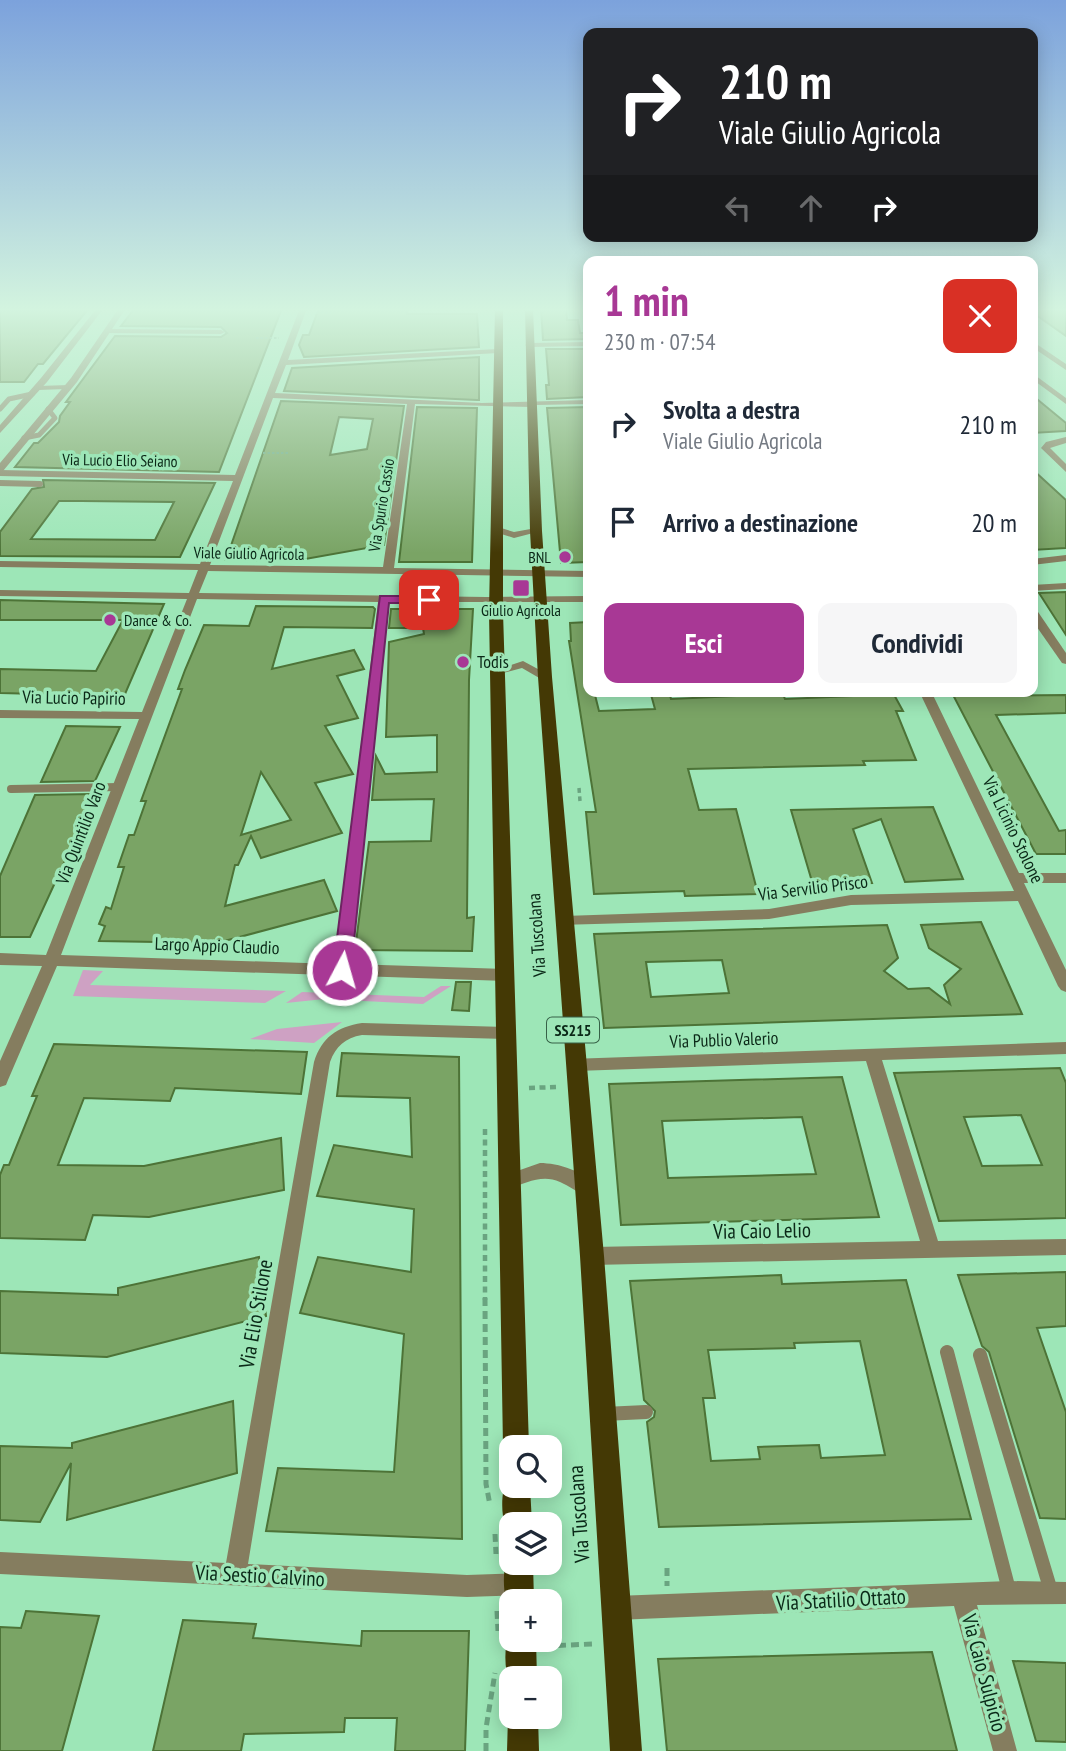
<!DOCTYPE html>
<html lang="it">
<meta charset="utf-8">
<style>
body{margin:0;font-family:"PT Sans Narrow",sans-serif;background:#f6f6f7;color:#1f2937;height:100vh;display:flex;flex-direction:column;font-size:26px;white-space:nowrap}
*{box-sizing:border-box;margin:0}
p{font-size:23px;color:#747a83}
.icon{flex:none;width:38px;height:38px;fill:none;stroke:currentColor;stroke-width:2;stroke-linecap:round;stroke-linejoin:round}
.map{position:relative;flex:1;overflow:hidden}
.details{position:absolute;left:583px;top:256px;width:455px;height:441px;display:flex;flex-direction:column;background:#fff;border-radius:14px;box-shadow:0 4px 18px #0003}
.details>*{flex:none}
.banner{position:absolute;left:583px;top:28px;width:455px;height:214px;border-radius:14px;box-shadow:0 4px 18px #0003;background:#202124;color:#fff;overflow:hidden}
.buttons{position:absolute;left:499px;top:1435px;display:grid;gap:14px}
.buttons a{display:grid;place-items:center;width:63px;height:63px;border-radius:14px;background:#fff;box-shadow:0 4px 18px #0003;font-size:35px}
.pin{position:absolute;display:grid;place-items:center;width:60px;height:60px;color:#fff;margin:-30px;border-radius:14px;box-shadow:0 4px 10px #0006}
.me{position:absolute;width:77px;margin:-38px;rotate:6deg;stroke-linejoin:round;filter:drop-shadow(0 0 5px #0008)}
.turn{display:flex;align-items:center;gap:24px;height:147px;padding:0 21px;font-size:32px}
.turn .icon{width:91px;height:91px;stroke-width:2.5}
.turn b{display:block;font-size:49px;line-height:60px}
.lanes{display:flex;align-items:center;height:66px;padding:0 21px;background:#0003;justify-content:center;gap:35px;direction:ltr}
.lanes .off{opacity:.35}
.round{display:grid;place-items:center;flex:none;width:74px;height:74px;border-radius:14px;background:#f6f6f7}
.head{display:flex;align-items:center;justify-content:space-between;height:119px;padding:0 21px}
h1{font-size:42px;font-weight:600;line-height:52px;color:#a83895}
.button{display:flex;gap:14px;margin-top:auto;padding:14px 21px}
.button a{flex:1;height:80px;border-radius:14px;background:#a83895;color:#fff;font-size:28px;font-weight:600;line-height:80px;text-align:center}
.button a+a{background:#f6f6f7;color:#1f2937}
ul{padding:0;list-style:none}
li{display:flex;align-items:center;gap:21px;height:98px;padding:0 21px}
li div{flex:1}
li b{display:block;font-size:26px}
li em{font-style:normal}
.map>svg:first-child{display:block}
.green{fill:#cea1c3}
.building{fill:#7aa465;stroke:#4d7337;stroke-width:2;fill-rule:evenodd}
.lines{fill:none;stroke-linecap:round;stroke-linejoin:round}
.path-far3{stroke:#6aa480;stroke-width:2;stroke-dasharray:2.5 2;stroke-linecap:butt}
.path-far2{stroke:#6aa480;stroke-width:3.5;stroke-dasharray:5 3.5;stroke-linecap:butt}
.path-far1{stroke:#6aa480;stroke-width:4.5;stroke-dasharray:6 4.5;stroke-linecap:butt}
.path{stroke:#6aa480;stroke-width:5;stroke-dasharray:8 5;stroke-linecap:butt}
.service-far3{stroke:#857d5f;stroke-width:5}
.service-far2{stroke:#857d5f;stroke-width:6}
.service-far1{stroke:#857d5f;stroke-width:8}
.service{stroke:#857d5f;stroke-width:14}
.minor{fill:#857d5f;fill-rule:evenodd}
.tertiary{fill:#857d5f;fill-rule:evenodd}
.primary{fill:#443905;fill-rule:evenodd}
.route{fill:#a83895;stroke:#6d2461;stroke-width:2}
.poi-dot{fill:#a83895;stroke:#9de6b7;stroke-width:2.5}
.labels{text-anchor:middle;stroke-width:7;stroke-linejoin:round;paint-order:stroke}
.far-street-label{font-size:16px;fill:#0a2817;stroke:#9de6b7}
.far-poi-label{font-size:16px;fill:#0a2817;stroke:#9de6b7;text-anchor:end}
.shield{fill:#9de6b7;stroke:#366147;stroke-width:2}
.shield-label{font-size:16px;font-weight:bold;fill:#0a2817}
.poi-label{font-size:18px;fill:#0a2817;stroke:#9de6b7;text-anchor:start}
.street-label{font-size:18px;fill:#0a2817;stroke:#9de6b7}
.near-street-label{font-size:21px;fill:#0a2817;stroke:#9de6b7}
</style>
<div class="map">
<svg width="1066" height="1751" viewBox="0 0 1066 1751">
<rect width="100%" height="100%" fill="#9de6b7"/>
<g class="green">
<path d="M83,970L103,971L90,985L286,991L265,1003L73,996Z"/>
<path d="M441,986H451L423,1004L324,999L286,1003L302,992L424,997Z"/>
<path d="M342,1022L314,1043L250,1039L277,1029Z"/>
</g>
<g class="building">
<path d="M0,308H89L43,364H38L24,382H0Z"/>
<path d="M135,308H282L219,472L15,467L34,443H38L59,422L60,416L70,402H66L115,336L221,337L227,333L221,327L121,326Z"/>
<path d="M319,308H408L407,314H477L479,347L304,357L299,345L303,335H309Z"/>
<path d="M541,308H566L567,320H578L580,333H588V339L543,340Z"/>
<path d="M1032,308H1066V336L1032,312Z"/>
<path d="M546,349H588V397L547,399L546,385H549Z"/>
<path d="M479,357V400H477L284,391L292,368Z"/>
<path d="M1032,395L1066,423V431L1032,433Z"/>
<path d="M281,401L404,406L384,545L294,561L226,560ZM339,417L373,419L367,449L330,455Z"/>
<path d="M417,407L477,408L472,562H399Z"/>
<path d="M588,407V562L561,563L547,408Z"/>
<path d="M1032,469L1066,500V548L1032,550Z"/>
<path d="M43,480L215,483L180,557L0,556V532L32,489L44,487ZM59,501H81L174,502L155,540L31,539Z"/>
<path d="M1066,592V635L1039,593Z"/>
<path d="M0,600L164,604L125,694H39L0,693V669L96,671L123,620H0Z"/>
<path d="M256,606L373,607L375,609L372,628L284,627L272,669L354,650L364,669L337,676L358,718L325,726L353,774L315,783L342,833L261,858L251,836L238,865H235L225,906L324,880L337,911L217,943L99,941L105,926L99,924L106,907L111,909L124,867H118L129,835H134L146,801H141L182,689H178L185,670L204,625L249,626ZM261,772L291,820L241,835Z"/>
<path d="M391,609H473L469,680L467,918L474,917L472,951L355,950L369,842L431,841L434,799L372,800L376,756L385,774L437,772V735L386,737L389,642L424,634L423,628H389Z"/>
<path d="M588,622V691H594L599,711L655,709L650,691H669L671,699L783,694L785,699L852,696L851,693L892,691L903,711H896L916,760L863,761L865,765L688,769L699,810L736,809L758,894L685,896L684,891L594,894L586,812H596L569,641H571L570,623Z"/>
<path d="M951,691H983L985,696L1066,695V713L996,715L1059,831L1066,830V854H1036Z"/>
<path d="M66,726L120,727L95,781L41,782Z"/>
<path d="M92,794L70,850L30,937H0V876L35,795Z"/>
<path d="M933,807L963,879L905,882L881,819L853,829L872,883L813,885L791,810Z"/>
<path d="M981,922L1022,1014L604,1028L594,934L887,925L898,958L884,971L908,989L929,988L950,1004L944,985L961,969L929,948L921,925ZM722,960L729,993L651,997L646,962Z"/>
<path d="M456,982H471L469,1011L452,1010Z"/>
<path d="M54,1044L307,1052L301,1094L175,1088L170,1101L84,1098L58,1165L144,1166L281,1138L284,1190L149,1217L93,1215L85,1240L0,1238V1175L4,1165H9L37,1096H32Z"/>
<path d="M342,1053L459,1057L462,1539L266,1531L278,1468L394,1472L404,1334L300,1313L318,1257L411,1272L414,1209L317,1196L334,1145L412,1157L410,1098L337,1096Z"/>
<path d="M1060,1068L1066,1083V1218L939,1221L894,1073ZM1021,1115L1042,1165L982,1166L964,1117Z"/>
<path d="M842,1077L879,1217L621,1225L609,1084ZM802,1117L816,1174L668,1178L662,1121Z"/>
<path d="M259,1257L266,1316L107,1357L0,1353V1291L118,1295V1288Z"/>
<path d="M1066,1272V1326L1037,1328L1066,1412V1519L1040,1518L989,1352L982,1346L958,1275Z"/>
<path d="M781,1275L782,1284L906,1280L971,1519L659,1527L647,1422L654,1417L655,1411L644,1400L630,1281ZM860,1341L885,1455L821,1458L819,1445L758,1447L760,1459L711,1461L703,1398H715L708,1350L795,1348L794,1343Z"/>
<path d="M233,1401L237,1473L67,1520L71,1463L40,1522L0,1520V1446L72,1448V1443Z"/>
<path d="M26,1611L99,1616L62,1751H0V1627L21,1628Z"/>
<path d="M183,1620L256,1624L253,1638L361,1646L362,1631H469L465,1751H395L397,1718H345L344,1732L244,1734L241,1751H153Z"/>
<path d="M932,1652L957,1751H667L658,1659Z"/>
<path d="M1013,1661L1066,1663V1742L1036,1741Z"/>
</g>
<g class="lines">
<g class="path-far3">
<path d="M316,313H334"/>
<path d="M256,338H279"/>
<path d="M263,453H289"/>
</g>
<path class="path-far2" d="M579,788L580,801"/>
<g class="path-far1">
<path d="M529,1088L556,1087"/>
<path d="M485,1129V1300"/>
</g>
<g class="path">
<path d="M485,1298L486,1484L490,1505"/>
<path d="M495,1534L496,1554"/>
<path d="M667,1568V1586"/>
<path d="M497,1611L498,1631"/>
<path d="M545,1646L593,1644"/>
<path d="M486,1751V1728L495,1673"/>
</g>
<g class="service-far3">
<path d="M0,409L9,399L32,394"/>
<path d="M24,438L39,435L55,418L48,409"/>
</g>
<path class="service-far2" d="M0,483L40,484"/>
<path class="service-far1" d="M11,789L119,787"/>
<g class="service">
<path d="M947,1352L1009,1590"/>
<path d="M980,1355L1051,1591"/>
<path d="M604,1414L646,1412"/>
</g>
<g class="minor">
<path d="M300,308H307L288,360L498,349L502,351L498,353L286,365L275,393L482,403L588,400V404L536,405L532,407L415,404L394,568L588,571V577L208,571L199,593L486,597L588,596V602H389L350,964L506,969L511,971L514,975L511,979L506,981L57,966L8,1080L6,1085L0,1087V1061L42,966L0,965V953L46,955L139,719L0,718V710L142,712L187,599L0,596V590L189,593L198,570L0,567V561L200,564L233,481L0,476V470L235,475ZM273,398L407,404L383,567L210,565ZM197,599L378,602L335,964L61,955Z"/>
<path d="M107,329L221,330L225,332L221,334L104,333Z"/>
<path d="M1032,341L1066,364V370L1032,347Z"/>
<path d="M588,342V346L529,347L525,345L529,343Z"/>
<path d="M1032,373L1066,398V404L1032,379Z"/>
<path d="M69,385L70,387L66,389L38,390L34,388L38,386Z"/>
<path d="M1066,437V443L1050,448L1066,464V472L1041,448L1046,442Z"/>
<path d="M498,527L514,532L536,528L541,531L514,538L495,532L493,530Z"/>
<path d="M1066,555V561L1032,565V559Z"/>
<path d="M1066,583V589L1032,591V585Z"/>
<path d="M1032,608L1036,609L1066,653V664L1062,663L1032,620Z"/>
<path d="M523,661L549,675L551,677L549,679H541L522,668L499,674L493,671Z"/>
<path d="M919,691H931L1019,873H1066V883H1024L1066,970V992L1061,990L1058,986L1018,901L851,905L769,919L559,925L557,921L564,916L769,909L851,895L1014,891Z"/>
<path d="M362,1023L506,1027L512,1029L514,1033L512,1037L506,1039L362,1035C345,1038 336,1046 330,1062L248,1564L467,1575L520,1573L528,1576L531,1584L528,1592L520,1595L467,1597L0,1574V1552L226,1563L314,1062C322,1037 337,1027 362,1023Z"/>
<path d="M1066,1042V1054L882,1060L938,1241L1066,1239V1255L592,1265L585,1262L583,1256L585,1250L592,1247L920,1241L866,1061L576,1071L570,1069L568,1064L570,1059Z"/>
<path d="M540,1163C557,1163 587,1171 595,1188L592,1194L586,1196C577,1192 569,1186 560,1182C542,1174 526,1183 509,1189L503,1186L500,1181L503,1176Z"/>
<path d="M1009,1581L1066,1582V1604L977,1605L1017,1751H993L954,1606L616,1620L608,1616L604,1608L608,1600L616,1596Z"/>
</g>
<g class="tertiary">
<path d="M97,308H104L47,382L0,433V425L41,378Z"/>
<path d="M119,308H126L77,382L3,471L0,472V463L71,378Z"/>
</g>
<g class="primary">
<path d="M495,308H503V612L529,1447H511V1458L507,1456L503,1447L489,612Z"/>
<path d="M525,308H533L542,531L552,677L604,1256L642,1751H610L580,1256L538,677L530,531Z"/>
<path d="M511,1475V1486H530L532,1524H511V1535C499,1523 501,1492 507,1476Z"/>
<path d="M511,1552V1563H533L534,1601H511V1612C502,1598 501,1565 511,1552Z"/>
<path d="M511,1629V1640H536L537,1678H511V1688C504,1671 503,1646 511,1629Z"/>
<path d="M511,1709V1717H538L539,1751H507L508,1717Z"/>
</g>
</g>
<linearGradient id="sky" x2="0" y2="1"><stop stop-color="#7ca2dc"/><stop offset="0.56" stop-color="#d3f4df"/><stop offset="1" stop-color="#d3f4df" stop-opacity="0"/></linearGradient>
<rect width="1066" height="553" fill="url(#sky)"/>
<path class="route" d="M380,596H429L435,600L429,603H389L351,970L348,975H336L333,970Z"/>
<g class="poi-dot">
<circle cx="565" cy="557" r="7"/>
<rect x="512" y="579" width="18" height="18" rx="3.5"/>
<circle cx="110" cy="620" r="7"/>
<circle cx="463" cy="662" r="7"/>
</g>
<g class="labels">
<g class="far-street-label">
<text transform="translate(120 460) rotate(1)" y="6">Via Lucio Elio Seiano</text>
<text transform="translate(381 505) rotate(-81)" y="6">Via Spurio Cassio</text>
<text transform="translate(249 553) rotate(1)" y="6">Viale Giulio Agricola</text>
</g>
<g class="far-poi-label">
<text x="551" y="563">BNL</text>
<text x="521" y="616" text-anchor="middle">Giulio Agricola</text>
<text x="124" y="626" text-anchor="start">Dance &amp; Co.</text>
</g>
<rect class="shield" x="547" y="1017.5" width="52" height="25" rx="5"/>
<g class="shield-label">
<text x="573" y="1036">SS215</text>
</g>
<g class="poi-label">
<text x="477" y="668">Todis</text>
</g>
<g class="street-label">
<text transform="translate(74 698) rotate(1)" y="6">Via Lucio Papirio</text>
<text transform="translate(1013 830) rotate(64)" y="6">Via Licinio Stolone</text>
<text transform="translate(81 833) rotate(-69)" y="6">Via Quintilio Varo</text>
<text transform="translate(813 888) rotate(-7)" y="6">Via Servilio Prisco</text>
<text transform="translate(537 935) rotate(-94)" y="6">Via Tuscolana</text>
<text transform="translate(217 946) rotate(2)" y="6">Largo Appio Claudio</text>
<text transform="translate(724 1040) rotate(-2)" y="6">Via Publio Valerio</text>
</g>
<g class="near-street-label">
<text transform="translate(762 1231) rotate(-1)" y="7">Via Caio Lelio</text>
<text transform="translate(256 1314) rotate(-80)" y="7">Via Elio Stilone</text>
<text transform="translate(579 1514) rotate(-94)" y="7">Via Tuscolana</text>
<text transform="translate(260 1576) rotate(3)" y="7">Via Sestio Calvino</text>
<text transform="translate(841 1600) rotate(-3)" y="7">Via Statilio Ottato</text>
<text transform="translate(984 1673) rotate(75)" y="7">Via Caio Sulpicio</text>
</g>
</g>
</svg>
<div class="buttons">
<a><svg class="icon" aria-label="search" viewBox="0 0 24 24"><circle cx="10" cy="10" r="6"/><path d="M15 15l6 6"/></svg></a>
<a><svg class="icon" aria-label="layers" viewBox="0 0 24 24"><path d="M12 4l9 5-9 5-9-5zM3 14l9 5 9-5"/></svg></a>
<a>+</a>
<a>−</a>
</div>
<div class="pin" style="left:429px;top:600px;background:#d93025"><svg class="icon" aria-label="arrive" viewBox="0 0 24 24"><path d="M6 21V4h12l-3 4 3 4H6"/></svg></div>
<svg class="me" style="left:342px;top:970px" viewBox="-20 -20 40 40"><circle r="17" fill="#a83895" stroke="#fff" stroke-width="3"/><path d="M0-11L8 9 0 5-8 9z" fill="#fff"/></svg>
<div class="banner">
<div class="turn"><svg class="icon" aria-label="right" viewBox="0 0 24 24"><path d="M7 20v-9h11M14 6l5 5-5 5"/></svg><div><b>210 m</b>Viale Giulio Agricola</div></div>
<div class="lanes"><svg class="icon off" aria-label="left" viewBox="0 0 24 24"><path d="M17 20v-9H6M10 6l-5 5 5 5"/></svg><svg class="icon off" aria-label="ahead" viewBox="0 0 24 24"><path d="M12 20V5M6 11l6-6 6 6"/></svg><svg class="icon" aria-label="right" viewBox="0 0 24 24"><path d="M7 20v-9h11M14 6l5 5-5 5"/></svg></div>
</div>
<section class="details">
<div class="head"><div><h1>1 min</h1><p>230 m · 07:54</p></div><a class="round" style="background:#d93025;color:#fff"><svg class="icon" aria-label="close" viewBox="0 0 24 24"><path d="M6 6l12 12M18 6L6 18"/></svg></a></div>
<ul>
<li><svg class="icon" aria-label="right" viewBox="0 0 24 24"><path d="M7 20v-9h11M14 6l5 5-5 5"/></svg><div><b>Svolta a destra</b><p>Viale Giulio Agricola</p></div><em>210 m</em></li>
<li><svg class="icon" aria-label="arrive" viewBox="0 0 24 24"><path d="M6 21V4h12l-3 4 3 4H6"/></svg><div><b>Arrivo a destinazione</b></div><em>20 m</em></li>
</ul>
<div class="button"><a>Esci</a><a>Condividi</a></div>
</section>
</div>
